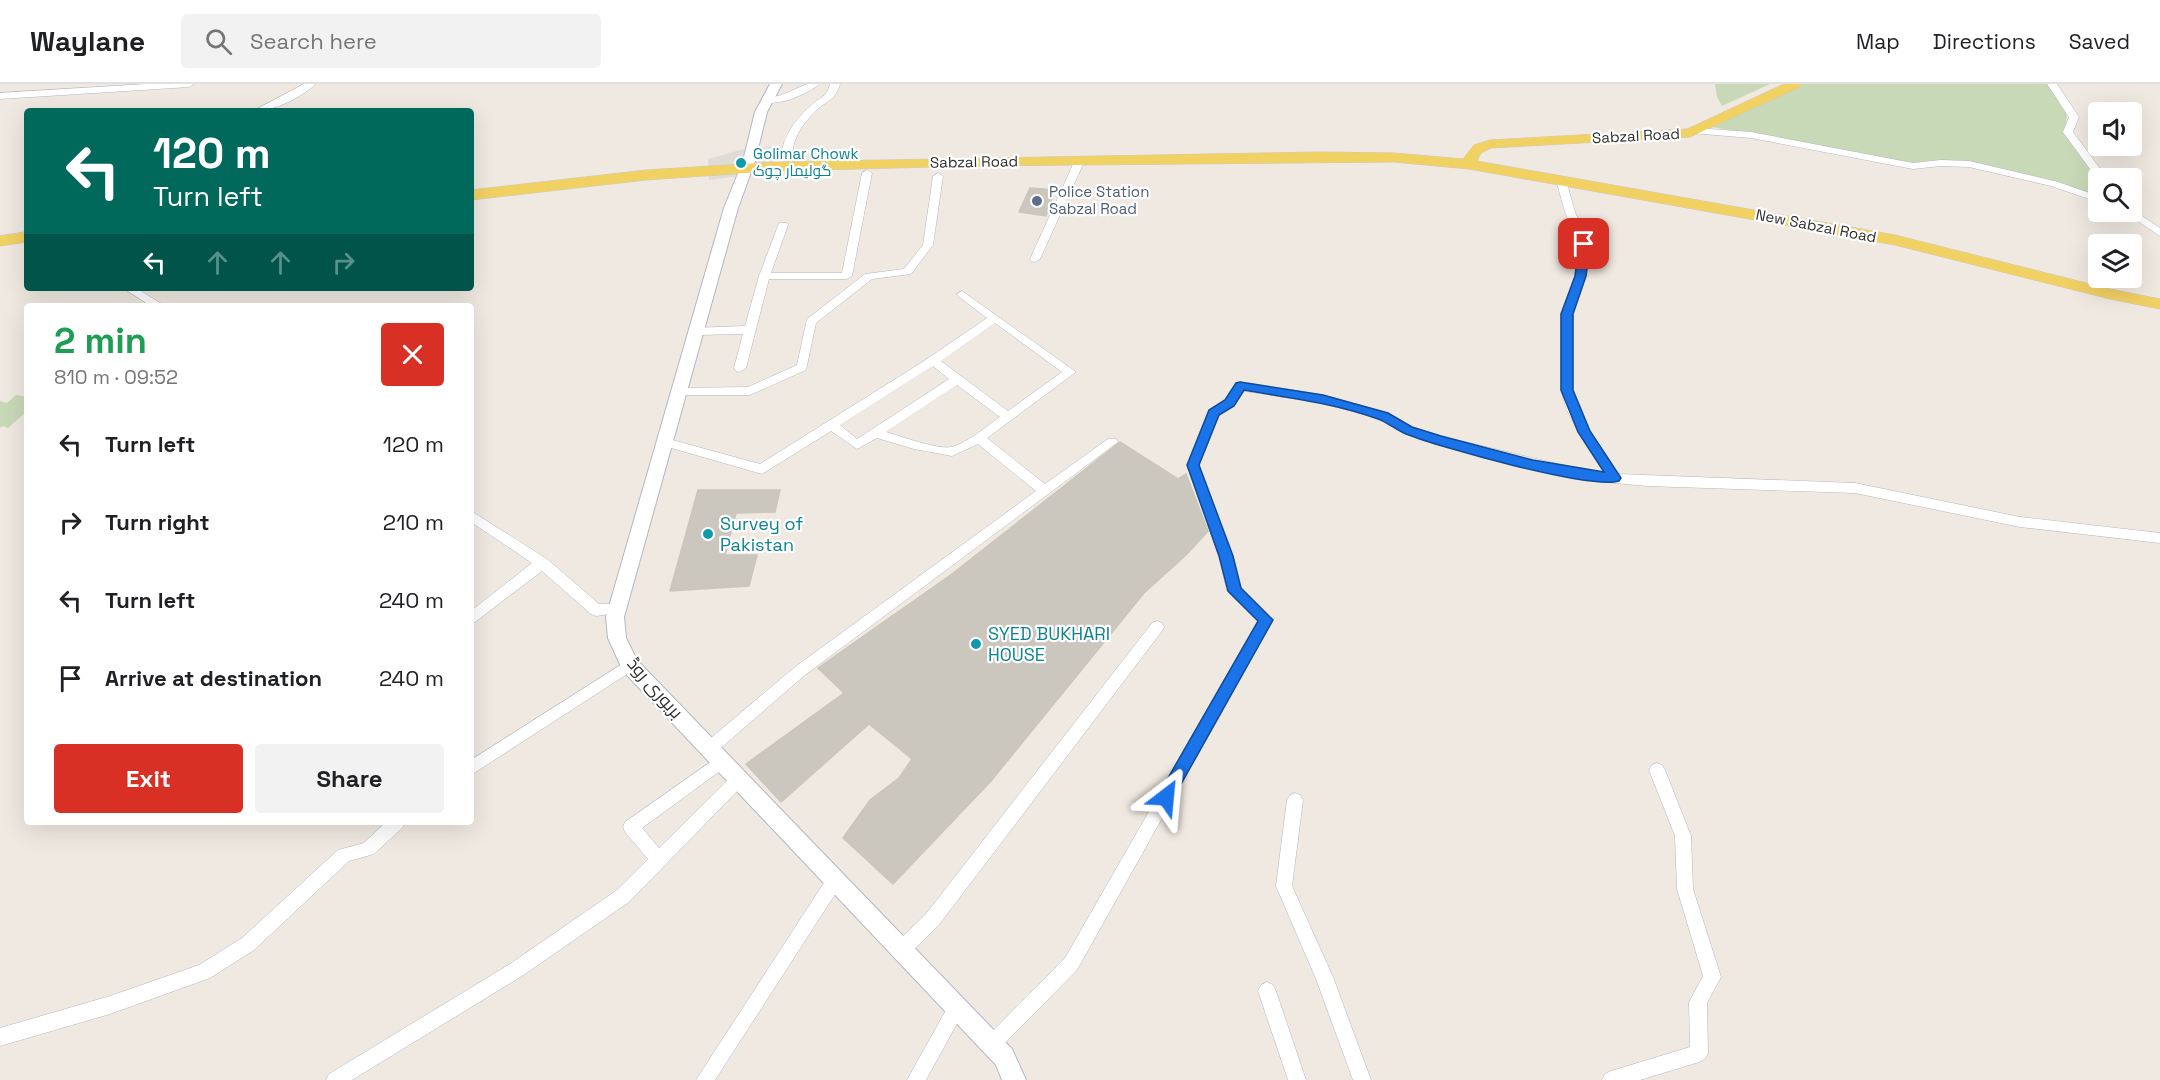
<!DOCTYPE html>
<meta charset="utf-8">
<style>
body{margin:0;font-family:"Space Grotesk",Cairo,sans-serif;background:#f2f2f2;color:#202124;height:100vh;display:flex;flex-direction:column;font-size:22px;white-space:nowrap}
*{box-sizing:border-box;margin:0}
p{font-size:20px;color:#757577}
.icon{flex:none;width:33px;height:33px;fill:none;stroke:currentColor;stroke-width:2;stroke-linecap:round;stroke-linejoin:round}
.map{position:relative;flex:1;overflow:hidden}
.details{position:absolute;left:24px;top:219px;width:450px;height:522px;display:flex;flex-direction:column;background:#fff;border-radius:6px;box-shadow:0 6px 24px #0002}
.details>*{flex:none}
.top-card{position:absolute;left:24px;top:24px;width:450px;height:183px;border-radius:6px;box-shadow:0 6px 24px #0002;background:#00695c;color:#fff;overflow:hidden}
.controls{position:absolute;left:2088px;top:18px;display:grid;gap:12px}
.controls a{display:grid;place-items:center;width:54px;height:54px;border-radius:6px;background:#fff;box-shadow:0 6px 24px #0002;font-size:30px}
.pin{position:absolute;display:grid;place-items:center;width:51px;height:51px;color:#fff;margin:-26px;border-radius:12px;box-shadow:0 3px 9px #0006}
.me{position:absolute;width:66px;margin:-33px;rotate:29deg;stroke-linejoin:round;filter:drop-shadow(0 0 4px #0008)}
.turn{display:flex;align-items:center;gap:21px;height:126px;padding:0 30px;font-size:27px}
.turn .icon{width:78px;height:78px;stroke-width:2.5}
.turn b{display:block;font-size:42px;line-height:51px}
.lanes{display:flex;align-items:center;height:57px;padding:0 30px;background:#0003;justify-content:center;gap:30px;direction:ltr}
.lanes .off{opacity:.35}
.round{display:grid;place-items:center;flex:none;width:63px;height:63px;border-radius:6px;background:#f2f2f2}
.head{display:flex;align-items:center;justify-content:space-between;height:102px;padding:0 30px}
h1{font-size:36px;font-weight:600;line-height:45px;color:#1e9e55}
.cta{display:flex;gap:12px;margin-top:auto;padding:12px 30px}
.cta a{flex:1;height:69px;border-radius:6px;background:#d93025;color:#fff;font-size:24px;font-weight:600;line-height:69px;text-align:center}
.cta a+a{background:#f2f2f2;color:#202124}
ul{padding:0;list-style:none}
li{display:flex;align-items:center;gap:18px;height:78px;padding:0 30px}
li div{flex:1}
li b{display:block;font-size:22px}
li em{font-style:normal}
header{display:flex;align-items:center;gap:36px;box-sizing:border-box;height:84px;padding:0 30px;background:#fff;border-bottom:2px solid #e0e0e0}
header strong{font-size:28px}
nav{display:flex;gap:33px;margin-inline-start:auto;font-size:21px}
.search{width:420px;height:54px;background:#f2f2f2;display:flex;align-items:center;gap:15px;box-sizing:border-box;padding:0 21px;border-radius:6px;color:#757577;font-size:22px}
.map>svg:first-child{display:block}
.cemetery{fill:#c8d9b8}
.plaza{fill:#dfdcd8}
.building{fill:#cbc7bf;stroke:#cbc5ba;stroke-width:1.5}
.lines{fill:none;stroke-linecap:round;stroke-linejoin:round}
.minor-casing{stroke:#b4b7c1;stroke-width:1}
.secondary-casing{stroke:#b4b7c1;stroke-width:2}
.primary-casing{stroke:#c9c9c9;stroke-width:1}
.minor{fill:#fff;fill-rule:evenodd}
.secondary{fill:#fff;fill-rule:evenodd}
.primary{fill:#f2d163;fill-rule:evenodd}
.route{fill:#1a73e8;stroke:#114b97;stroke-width:1.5}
.culture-dot{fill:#0f9aa8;stroke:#fff;stroke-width:2}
.service-dot{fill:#5c6f8a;stroke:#fff;stroke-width:2}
.labels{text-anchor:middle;stroke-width:4.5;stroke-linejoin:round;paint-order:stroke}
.far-street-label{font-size:15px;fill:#2e2e2e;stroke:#fff}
.far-culture-label{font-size:15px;fill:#0d838f;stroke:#fff;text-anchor:start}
.far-service-label{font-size:15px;fill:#4e5e75;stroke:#fff;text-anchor:start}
.culture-label{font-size:18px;fill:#0d838f;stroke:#fff;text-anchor:start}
.street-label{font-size:18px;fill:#2e2e2e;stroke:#fff}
</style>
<header>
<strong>Waylane</strong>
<div class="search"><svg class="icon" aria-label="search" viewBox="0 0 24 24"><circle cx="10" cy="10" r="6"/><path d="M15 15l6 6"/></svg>Search here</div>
<nav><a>Map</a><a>Directions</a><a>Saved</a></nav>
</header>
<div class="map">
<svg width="2160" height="996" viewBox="0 0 2160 996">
<rect width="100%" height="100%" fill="#efe9e1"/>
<g class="cemetery">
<path d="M1715,0H1770L1722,22L1717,13Z"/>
<path d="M1792,0H2049L2067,30L2065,47L2098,96V113L2055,99L1963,77L1907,80L1707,42Z"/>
<path d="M16,311L27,313V327L8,344L3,342L0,344V317L7,319Z"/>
</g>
<path class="plaza" d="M778,62L772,83L755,90L709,96L708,75L740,66Z"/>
<g class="building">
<path d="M1030,104L1055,106L1046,132L1019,128Z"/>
<path d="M1120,358L1178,395L1186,390L1208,447L1186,471L1144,509L991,697L893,800L843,754L870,716L899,694L912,675L869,640L781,718L746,680L844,609L818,584L952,490Z"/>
<path d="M698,406H780L775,428L736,429L725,471H757L749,502L670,507Z"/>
</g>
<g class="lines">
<g class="minor-casing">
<g id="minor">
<path d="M146,0H194L189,3L0,15V9Z"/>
<path d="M304,0H316C300,14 275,27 253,27Z"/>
<path d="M807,0H820C808,9 776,25 762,16L767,13L779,12Z"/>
<path d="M830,0H840C835,18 826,16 815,28C800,42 794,54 791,74L783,76C778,58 796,35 809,23C819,13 826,15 830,0Z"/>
<path d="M2047,0H2057L2079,33L2073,48L2107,94L2098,96L2063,48L2069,33Z"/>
<path d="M1695,44L1751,48L1913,79L1941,76L1969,77L2058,98L2098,112V118L2051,102L1969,83L1941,82L1913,85L1751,54L1692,49L1690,47Z"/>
<path d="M1080,73L1085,76L1040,175L1035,178L1031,177L1030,175L1075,76Z"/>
<path d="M867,86L872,89L852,192L847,195H769L746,284L740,288L736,287L734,284L743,250L696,251L690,247L692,244L745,242L759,192L779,139H787L788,141L771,189H842L862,89Z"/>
<path d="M938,89L943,92L933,161L911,190L872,195L816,239L806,286L750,311H675L673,308L679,304L748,303L797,281L807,235L865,190L904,185L923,161L933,92Z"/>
<path d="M1561,93L1566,96L1575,128L1589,160L1586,192L1573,230V306L1578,324L1589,347L1618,390L1855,399L2020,433L2160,449V459L2020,443L1855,409L1647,402L1583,396L1439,360L1403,349L1380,335L1323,319L1244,307L1234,322L1219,331L1199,381L1233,472L1240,504L1273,536L1077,886L998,966L992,969L986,966L983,960L986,954L1065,874L1258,537L1227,507L1219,472L1187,381L1210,326L1226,316L1237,299L1241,298L1323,311L1388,329L1411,343L1440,352L1583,386L1604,388L1578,348L1566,324L1561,306V230L1576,192L1579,160L1565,128L1556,96Z"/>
<path d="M2133,126L2160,144V152L2124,128Z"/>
<path d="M123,204H136L165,222H151Z"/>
<path d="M962,207L1076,288L987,354L1045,400L1108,355H1116L1118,358L805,591L715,669L710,671L705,669L703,664L705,659L795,583L1036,407L978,360L952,372L914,365L877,354L857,365L831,347L762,390L661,361L659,358L665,354L760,380L924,277L987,234L958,212L957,210ZM995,239L1062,288L1008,327L941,277ZM933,282L949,295L857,355L840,341ZM957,301L1000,333C987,342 966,360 951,363C938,366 900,352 886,348Z"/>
<path d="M471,427L547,475L599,520H623L625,524L623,528L596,532L591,530L542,487L471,541V527L532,479L471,438Z"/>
<path d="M1157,537L1162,539L1164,543L1162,547L938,842L908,871L902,873L896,871L894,865L896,859L926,830L1152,539Z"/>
<path d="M630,575L635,577L637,581L635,585L471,691V676Z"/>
<path d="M722,670L727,672L730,677L727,682L642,744L659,764L734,690L739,688L744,690L747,695L744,700L629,818L522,892L352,996H326L329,990L510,880L617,806L648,775L625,748L623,743L625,738Z"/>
<path d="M1657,679L1662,681L1665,686L1691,752L1693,805L1721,893L1707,919L1708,969L1705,975L1699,978L1640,996H1602L1605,990L1611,987L1690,963L1689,918L1703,892L1677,805L1675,752L1649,686L1652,681Z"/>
<path d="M1295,709L1300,711L1303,716L1292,802L1333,893L1371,996H1353L1316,895L1276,802L1287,716L1290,711Z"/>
<path d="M386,738H405L403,743L374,770L349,777L254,866L210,894L110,930L0,962V944L110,912L199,881L242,854L338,766L364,759Z"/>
<path d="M835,788L841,791L843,796L841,801L715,996H696L829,791Z"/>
<path d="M1267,898L1273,901L1276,907L1306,996H1288L1258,907L1261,901Z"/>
<path d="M957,914L963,917L966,923L926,996H907L951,917Z"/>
</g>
</g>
<g class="secondary-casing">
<path id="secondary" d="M770,0H782L767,28L755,77L738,124L624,533L626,554L637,576L1012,965L1026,996H1002L996,981L623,587L608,554L606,533L724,124L743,77L755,28Z"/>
</g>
<g class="primary-casing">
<g id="primary">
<path d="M1784,0H1802L1800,3L1690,53L1491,64L1481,69L1477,77L1895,151L2110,205L2160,215V225L2110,215L1895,161L1469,85L1394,78L972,82L776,87L646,96L471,116V106L646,86L776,78L1319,68L1394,69L1463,75L1474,61L1490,56L1687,45Z"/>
<path d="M27,148V158L0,162V152Z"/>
</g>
</g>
<use href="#minor" class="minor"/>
<use href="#secondary" class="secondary"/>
<use href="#primary" class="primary"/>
</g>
<path class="route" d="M1584,157L1590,160L1586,192L1573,230V306L1590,347L1619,391L1621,394L1619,397C1591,406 1439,363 1406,350C1396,346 1387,338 1378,335C1335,319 1289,314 1244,306L1234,322L1219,331L1199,381L1233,472L1241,504L1273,536L1171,718L1166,720L1160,718L1158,713L1160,708L1258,537L1228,507L1219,472L1187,381L1209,326L1225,316L1236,299L1240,298L1323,311L1388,329L1412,343L1441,352L1533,376L1604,388L1578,348L1561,306V230L1575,192L1579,160Z"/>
<g class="culture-dot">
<circle cx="741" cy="79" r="6"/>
<circle cx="708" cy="450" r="6"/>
<circle cx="976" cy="560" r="6"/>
</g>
<circle class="service-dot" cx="1037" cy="117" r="6"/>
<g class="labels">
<g class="far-street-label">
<text transform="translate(1636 52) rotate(-3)" y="5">Sabzal Road</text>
<text transform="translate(974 78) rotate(-1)" y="5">Sabzal Road</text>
<text transform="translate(1816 142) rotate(11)" y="5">New Sabzal Road</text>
</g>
<g class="far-culture-label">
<text x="753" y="75">Golimar Chowk<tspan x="753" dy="17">گولیمار چوک</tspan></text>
</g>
<g class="far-service-label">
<text x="1049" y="113">Police Station<tspan x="1049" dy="17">Sabzal Road</tspan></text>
</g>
<g class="culture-label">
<text x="720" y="446">Survey of<tspan x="720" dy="21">Pakistan</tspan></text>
<text x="988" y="556">SYED BUKHARI<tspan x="988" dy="21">HOUSE</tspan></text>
</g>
<g class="street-label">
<text transform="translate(655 604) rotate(49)" y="6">بریوری روڈ</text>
</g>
</g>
</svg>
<div class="controls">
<a><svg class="icon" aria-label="sound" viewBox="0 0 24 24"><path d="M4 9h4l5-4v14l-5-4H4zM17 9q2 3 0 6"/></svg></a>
<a><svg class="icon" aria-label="search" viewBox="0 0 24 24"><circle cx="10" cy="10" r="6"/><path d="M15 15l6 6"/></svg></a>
<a><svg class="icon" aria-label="layers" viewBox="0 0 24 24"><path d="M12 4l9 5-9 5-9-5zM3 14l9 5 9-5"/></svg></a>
</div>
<div class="pin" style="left:1584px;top:160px;background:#d93025"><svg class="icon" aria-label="arrive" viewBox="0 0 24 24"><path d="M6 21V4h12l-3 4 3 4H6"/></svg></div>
<svg class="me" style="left:1166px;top:713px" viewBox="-20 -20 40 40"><path d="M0-17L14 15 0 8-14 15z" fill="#1a73e8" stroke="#fff" stroke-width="4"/></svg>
<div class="top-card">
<div class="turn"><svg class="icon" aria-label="left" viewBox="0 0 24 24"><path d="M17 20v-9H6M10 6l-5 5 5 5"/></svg><div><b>120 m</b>Turn left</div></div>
<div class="lanes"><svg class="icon" aria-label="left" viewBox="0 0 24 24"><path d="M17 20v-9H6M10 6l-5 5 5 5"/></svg><svg class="icon off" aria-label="ahead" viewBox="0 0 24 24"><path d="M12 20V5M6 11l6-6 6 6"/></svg><svg class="icon off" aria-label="ahead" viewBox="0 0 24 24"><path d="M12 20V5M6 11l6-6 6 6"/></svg><svg class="icon off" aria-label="right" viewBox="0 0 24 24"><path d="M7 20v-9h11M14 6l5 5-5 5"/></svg></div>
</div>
<section class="details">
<div class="head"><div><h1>2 min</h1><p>810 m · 09:52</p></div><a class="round" style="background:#d93025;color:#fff"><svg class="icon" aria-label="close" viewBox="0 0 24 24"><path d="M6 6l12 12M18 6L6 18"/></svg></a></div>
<ul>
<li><svg class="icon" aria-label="left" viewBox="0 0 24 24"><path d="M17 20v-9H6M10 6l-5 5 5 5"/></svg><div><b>Turn left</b></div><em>120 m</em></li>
<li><svg class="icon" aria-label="right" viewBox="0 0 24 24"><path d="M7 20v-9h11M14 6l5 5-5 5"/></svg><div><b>Turn right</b></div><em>210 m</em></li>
<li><svg class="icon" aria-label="left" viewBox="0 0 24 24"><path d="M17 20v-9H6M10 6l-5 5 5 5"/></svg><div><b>Turn left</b></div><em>240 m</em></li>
<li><svg class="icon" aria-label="arrive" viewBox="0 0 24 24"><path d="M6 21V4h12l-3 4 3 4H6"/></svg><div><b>Arrive at destination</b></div><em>240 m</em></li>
</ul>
<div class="cta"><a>Exit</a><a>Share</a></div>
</section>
</div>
